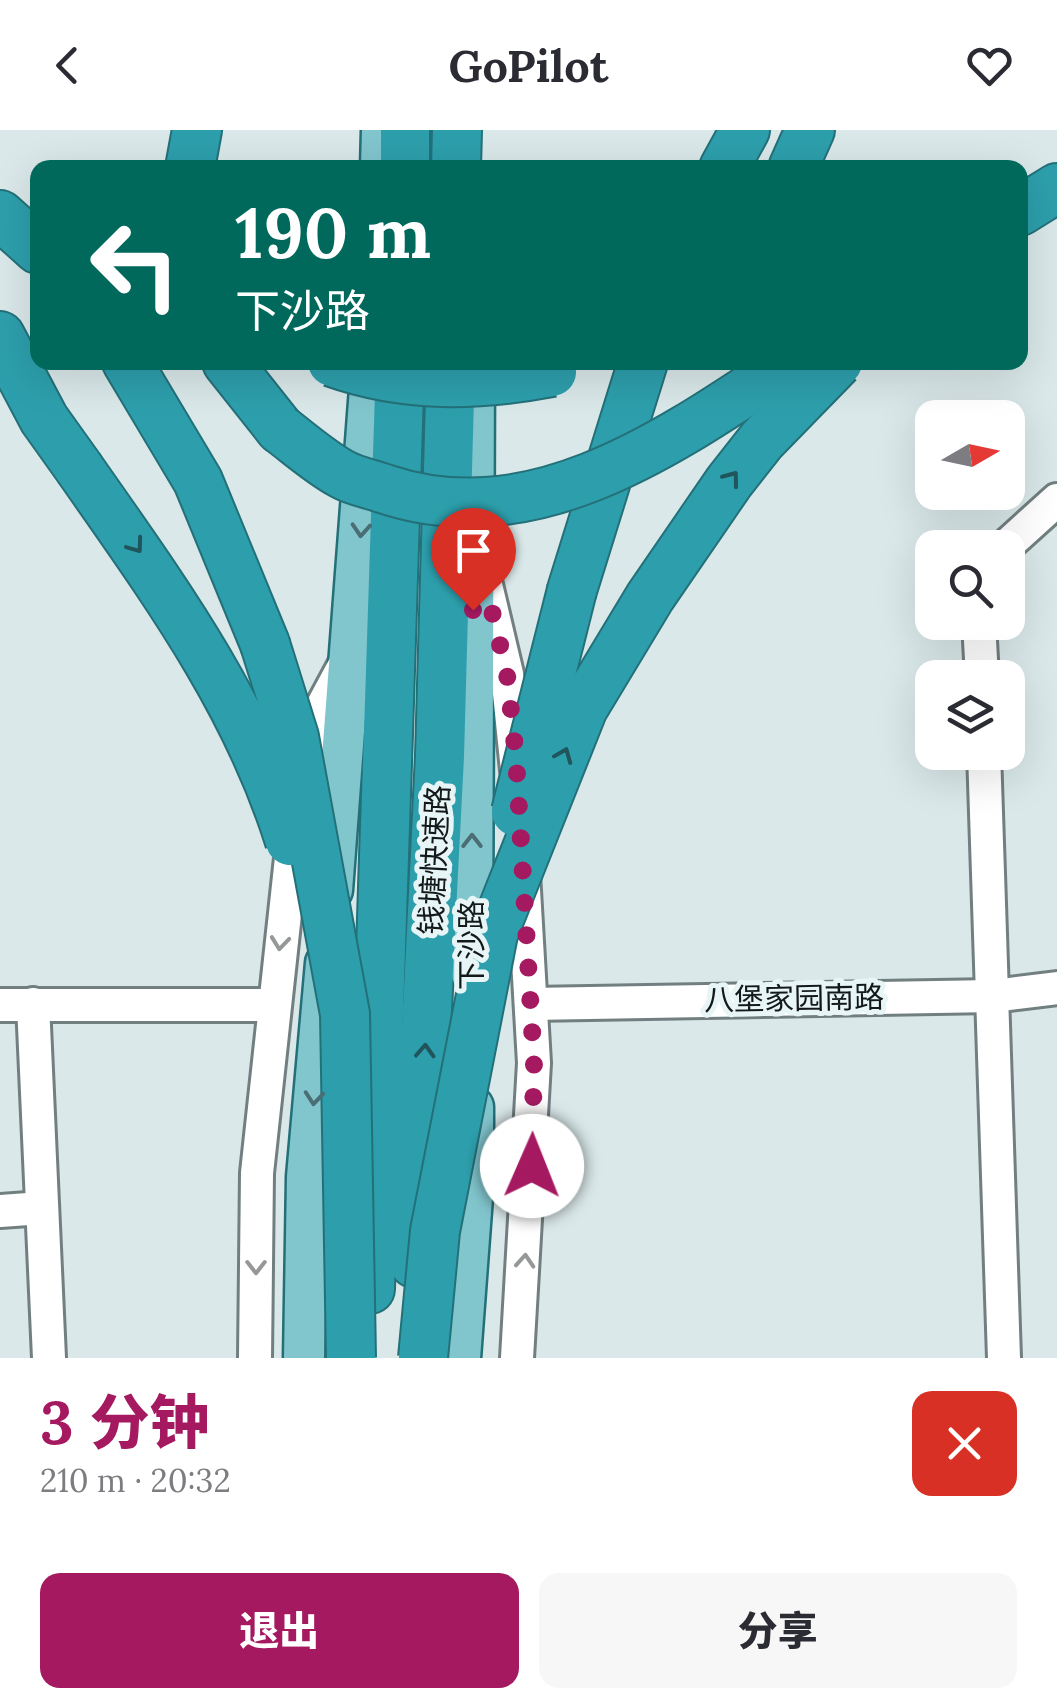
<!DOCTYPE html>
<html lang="zh">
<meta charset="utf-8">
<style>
body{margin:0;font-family:Lora,"Noto Sans SC",serif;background:#f7f7f7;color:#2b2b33;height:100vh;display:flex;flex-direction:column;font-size:38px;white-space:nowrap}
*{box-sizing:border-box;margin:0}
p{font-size:32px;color:#7c7c81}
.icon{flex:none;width:55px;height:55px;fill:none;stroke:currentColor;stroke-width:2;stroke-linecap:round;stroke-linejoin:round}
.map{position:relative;height:1228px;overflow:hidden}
.panel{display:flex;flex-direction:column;background:#fff;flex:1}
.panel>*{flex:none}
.guide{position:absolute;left:30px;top:30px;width:998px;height:210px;border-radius:20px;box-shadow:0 10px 40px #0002;background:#00695c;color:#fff;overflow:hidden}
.needle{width:65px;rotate:81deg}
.tools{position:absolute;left:915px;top:270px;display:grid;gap:20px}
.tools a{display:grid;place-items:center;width:110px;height:110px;border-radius:20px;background:#fff;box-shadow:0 10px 40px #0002;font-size:50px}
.pin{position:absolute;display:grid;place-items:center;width:85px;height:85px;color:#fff;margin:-102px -42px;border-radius:50% 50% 50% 0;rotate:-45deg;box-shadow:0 0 10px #0007}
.pin .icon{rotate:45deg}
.me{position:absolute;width:110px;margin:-55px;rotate:1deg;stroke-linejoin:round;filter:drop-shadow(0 0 8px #0008)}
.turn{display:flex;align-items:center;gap:35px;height:210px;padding:0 40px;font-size:45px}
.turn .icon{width:130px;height:130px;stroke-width:2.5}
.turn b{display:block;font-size:70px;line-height:85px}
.round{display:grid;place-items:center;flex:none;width:105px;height:105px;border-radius:20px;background:#f7f7f7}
.head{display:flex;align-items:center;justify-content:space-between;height:170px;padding:0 40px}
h1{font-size:60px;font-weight:800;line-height:75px;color:#a41960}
.button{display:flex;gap:20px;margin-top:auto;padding:20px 40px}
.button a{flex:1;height:115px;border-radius:20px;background:#a41960;color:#fff;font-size:40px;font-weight:800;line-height:115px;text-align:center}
.button a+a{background:#f7f7f7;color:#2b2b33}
header{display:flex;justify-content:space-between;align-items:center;height:130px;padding:0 40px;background:#fff;font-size:45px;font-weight:800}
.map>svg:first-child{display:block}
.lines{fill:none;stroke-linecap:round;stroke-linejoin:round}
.minor-casing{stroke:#727f81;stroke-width:38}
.major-casing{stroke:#247079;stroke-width:45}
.highway-casing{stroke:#247079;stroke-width:52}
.minor{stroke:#fff;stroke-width:32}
.major{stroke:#81c5cd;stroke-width:40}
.highway{stroke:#2d9fac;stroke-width:48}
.highway-bridge-casing{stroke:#247079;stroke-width:52;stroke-linecap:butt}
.highway-bridge{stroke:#2d9fac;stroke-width:48}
.oneway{stroke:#1f555b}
.oneway2{stroke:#4a6e73}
.oneway3{stroke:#959798}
.route{stroke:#a41960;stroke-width:18;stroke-dasharray:0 32.4}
.labels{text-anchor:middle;stroke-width:10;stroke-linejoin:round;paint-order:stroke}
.street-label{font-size:30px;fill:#131819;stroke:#e7f5f7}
</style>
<header><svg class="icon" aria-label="back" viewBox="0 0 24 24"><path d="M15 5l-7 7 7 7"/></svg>GoPilot<svg class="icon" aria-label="heart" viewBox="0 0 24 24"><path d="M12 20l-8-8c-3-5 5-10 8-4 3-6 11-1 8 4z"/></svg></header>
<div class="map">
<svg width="1057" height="1228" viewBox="0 0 1057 1228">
<rect width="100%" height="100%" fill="#dae8e9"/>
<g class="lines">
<g class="minor-casing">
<g id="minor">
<path d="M1004,418L1057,370"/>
<path d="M483,442L507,544L517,640"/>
<path d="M979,492L982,548"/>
<path d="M984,622L1004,1228"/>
<path d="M304,633L310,599L346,532"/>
<path d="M33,874L49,1228"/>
<path d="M531,874L994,866L1057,858"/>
<path d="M0,875H274"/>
<path d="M0,1081L42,1078"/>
<path d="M255,1228L257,1043L295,691"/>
<path d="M517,1228L534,933L523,743"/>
</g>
</g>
<g class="major-casing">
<g id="major">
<path d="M381,38L382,0"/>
<path d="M332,760L372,232"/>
<path d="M472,844L474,232"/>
<path d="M304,1228L307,1047L326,833"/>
<path d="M460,1228L473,1054V977"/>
</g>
</g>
<g class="highway-casing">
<g id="highway">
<path d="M190,38L197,0"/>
<path d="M405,38V0"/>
<path d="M456,38L457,0"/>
<path d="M724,38L745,0"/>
<path d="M793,38L810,0"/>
<path d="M1020,81L1057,58"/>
<path d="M0,85L38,119"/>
<path d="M0,206L44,289L79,338"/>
<path d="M127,232L198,351L265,514"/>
<path d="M227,232L280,299"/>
<path d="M572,460L643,232"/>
<path d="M414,1133L440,626L451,232"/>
<path d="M370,1159L400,232"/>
</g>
</g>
<use href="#minor" class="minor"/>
<use href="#major" class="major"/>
<use href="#highway" class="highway"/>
<g class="highway-bridge-casing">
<g id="highway-bridge">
<path d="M332,232C405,258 478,256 552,242"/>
<path d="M280,299C300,314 320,332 342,344C354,351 371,354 385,359C534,409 671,311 790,232"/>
<path d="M79,338C162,457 246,570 290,711"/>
<path d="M265,514L294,607L345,884L351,1228"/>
<path d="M516,682L572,460"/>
<path d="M423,1228L435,1101L493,804L583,578L650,467L729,352L762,310L838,232"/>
</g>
</g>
<use href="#highway-bridge" class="highway-bridge"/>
</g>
<defs><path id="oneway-chevron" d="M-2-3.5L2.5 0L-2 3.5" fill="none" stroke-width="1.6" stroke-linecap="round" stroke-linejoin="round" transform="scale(2.5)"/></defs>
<g class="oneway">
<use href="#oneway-chevron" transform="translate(732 348) rotate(-53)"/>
<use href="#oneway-chevron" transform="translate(136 416) rotate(54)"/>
<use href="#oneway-chevron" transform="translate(564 625) rotate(-68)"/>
<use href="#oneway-chevron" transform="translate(425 921) rotate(-87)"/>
</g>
<g class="oneway2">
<use href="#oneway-chevron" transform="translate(361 400) rotate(94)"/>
<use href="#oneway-chevron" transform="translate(472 711) rotate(-90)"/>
<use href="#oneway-chevron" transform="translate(314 968) rotate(95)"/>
</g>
<g class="oneway3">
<use href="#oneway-chevron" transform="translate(280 813) rotate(96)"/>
<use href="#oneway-chevron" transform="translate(525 1131) rotate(-86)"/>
<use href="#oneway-chevron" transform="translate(256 1137) rotate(90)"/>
</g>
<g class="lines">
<path class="route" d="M473,480V402L507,544L516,627L534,933L532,1036"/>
</g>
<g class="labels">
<g class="street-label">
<text transform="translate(435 730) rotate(-87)" y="10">钱塘快速路</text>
<text transform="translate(472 815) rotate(-90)" y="10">下沙路</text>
<text transform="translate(794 869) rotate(-1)" y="10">八堡家园南路</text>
</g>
</g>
</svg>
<div class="tools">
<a><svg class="needle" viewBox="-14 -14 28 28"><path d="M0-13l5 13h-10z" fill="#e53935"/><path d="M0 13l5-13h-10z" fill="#7c7c81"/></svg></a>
<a><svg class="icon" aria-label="search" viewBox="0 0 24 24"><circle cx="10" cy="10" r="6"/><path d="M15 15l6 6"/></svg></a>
<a><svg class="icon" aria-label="layers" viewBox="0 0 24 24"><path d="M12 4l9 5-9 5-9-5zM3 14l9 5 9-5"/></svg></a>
</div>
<div class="pin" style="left:473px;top:480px;background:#d93025"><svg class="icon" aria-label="arrive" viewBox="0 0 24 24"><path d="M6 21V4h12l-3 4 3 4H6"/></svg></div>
<svg class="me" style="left:532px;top:1036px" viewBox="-20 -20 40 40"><circle r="19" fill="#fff"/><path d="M0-13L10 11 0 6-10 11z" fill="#a41960"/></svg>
<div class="guide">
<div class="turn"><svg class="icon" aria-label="left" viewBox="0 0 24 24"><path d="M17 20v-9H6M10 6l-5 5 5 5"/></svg><div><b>190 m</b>下沙路</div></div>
</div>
</div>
<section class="panel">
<div class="head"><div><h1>3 分钟</h1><p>210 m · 20:32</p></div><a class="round" style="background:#d93025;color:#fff"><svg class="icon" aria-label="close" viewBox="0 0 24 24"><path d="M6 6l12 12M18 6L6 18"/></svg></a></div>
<div class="button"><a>退出</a><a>分享</a></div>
</section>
